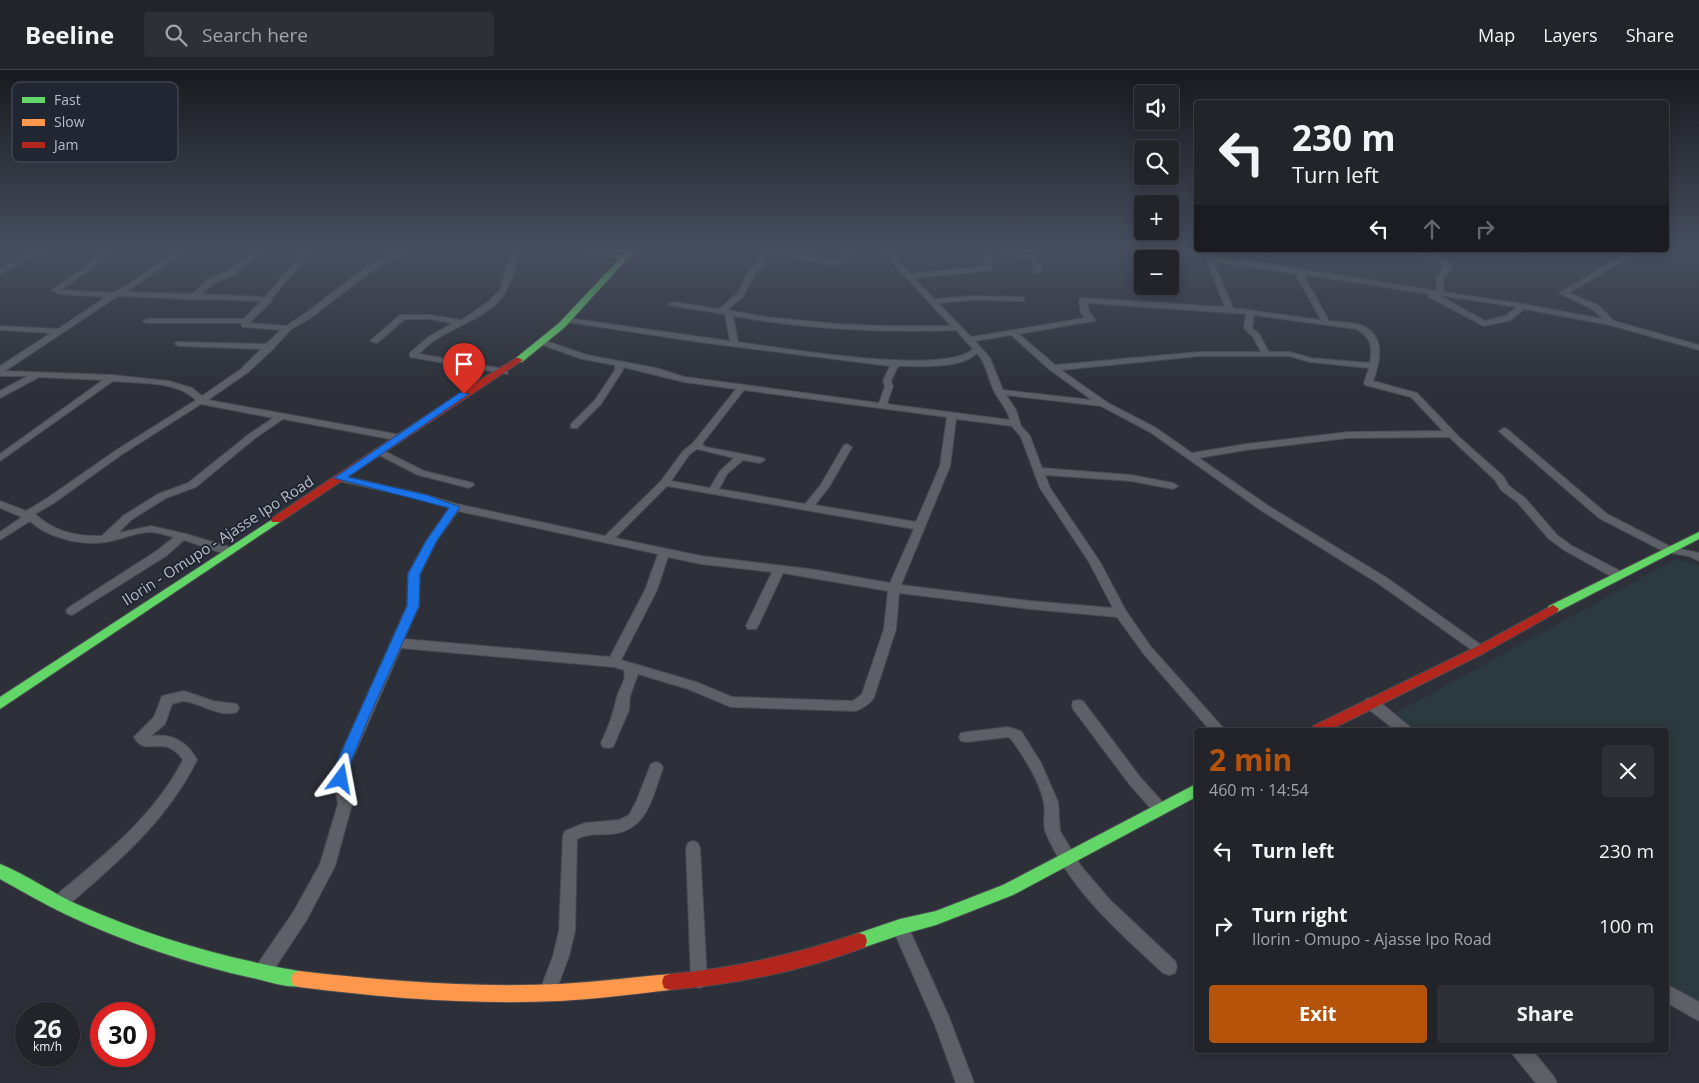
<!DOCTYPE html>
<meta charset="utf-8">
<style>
body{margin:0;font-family:"Open Sans",sans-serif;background:#2e3036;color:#f1f3f6;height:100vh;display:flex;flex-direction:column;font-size:19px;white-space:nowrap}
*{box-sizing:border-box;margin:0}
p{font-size:16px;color:#a2a4a8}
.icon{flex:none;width:28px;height:28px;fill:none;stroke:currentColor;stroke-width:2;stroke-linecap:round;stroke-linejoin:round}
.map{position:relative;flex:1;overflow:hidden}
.details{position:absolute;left:1194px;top:658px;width:475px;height:325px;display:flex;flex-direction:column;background:#22242a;border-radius:5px;box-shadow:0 2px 12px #0003,0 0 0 1px #3f4147}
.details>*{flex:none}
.hud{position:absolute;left:1194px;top:30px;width:475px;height:152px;border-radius:5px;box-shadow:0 2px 12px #0003,0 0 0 1px #3f4147;background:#22242a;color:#f1f3f6;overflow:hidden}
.buttons{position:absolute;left:1134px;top:15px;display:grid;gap:10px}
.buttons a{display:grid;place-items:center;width:45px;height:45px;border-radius:5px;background:#22242a;box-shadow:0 2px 12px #0003,0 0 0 1px #3f4147;font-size:25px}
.speed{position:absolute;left:15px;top:932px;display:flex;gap:10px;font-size:25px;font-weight:700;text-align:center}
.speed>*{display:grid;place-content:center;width:65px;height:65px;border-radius:50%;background:#22242a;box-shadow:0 2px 12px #0003,0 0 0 1px #3f4147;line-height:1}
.speed small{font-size:12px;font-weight:400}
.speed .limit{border:8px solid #d22;background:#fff;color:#111}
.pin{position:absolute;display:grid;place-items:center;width:42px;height:42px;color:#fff;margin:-51px -21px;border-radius:50% 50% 50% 0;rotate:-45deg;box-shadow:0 0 5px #0007}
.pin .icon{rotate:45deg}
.me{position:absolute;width:55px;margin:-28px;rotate:13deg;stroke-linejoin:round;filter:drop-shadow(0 0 4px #0008)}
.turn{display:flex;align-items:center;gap:18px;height:105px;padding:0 15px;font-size:22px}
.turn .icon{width:65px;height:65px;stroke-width:2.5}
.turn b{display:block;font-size:35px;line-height:42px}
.lanes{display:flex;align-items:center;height:48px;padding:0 15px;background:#0003;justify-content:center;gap:25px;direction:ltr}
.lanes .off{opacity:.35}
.round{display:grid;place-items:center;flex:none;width:52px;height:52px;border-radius:5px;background:#2e3036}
.summary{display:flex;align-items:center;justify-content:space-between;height:85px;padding:0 15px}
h1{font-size:30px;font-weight:700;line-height:38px;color:#b45309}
.button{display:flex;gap:10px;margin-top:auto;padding:10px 15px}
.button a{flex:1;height:58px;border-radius:5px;background:#b45309;color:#fff;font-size:20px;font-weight:700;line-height:58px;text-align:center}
.button a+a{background:#2e3036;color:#f1f3f6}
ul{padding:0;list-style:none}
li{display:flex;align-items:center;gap:15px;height:75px;padding:0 15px}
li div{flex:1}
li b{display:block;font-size:19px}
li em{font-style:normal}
header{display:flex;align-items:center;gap:30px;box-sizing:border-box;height:70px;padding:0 25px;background:#22242a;border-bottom:1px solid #3f4147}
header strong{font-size:24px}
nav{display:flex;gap:28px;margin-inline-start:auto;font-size:18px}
.search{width:350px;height:45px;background:#2e3036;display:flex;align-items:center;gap:12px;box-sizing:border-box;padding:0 18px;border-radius:5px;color:#a2a4a8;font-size:19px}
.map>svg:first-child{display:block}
.green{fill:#2b3a3e}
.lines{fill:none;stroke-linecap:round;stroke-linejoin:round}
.street-casing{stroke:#494b51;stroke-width:2}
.fast-casing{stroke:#494b51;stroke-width:2}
.slow-casing{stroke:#494b51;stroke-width:2}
.jam-casing{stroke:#494b51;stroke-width:2}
.street{fill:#5d6066;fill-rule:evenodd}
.fast{fill:#63d668;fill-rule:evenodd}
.slow{fill:#ff974d;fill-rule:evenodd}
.jam{fill:#b3261e;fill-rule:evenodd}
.route{fill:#1a73e8;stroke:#114b97}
.labels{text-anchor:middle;stroke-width:4;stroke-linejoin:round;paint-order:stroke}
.street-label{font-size:15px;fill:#b8bdc8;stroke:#212633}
.key{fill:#212633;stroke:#4e5360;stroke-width:1}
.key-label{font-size:14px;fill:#b8bdc8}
</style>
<header>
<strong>Beeline</strong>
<div class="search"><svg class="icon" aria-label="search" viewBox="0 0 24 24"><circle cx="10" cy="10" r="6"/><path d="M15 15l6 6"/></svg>Search here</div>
<nav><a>Map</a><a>Layers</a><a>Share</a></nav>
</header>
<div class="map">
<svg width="1699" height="1013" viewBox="0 0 1699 1013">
<rect width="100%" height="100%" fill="#2d3038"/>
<path class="green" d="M1676,489L1699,495V942L1666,921V660H1393L1383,650Z"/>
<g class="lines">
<g class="street-casing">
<g id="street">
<path d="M39,179H48L0,204V199Z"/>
<path d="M110,179H118L61,220L113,223L129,214L180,179H188L126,222L192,224L210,208L228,201L256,179H264L234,205L216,212L201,224L265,227L306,179H313L272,228V231L249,253L286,256L306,243L367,196L401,179H410L373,200L312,247L290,260L273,279L247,303L208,330L401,365L406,368L401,371L283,349L254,369L196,417L166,428L131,450L118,463L151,456L186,464L233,478L234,481L233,484H225L184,470L166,486L72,545L68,544L66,541L68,538L158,480L174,467C167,466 158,462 151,462C136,462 120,470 106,472C81,476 48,468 30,451L0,470V462L22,447L0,438V431L26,441L46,429L115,381L196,330C175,310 140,314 113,311L0,391V384L103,310L39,307L0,328V321L28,306H0V296L51,263L0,260V256L58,259L106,227L60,224L52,220ZM118,226L189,229L192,230L196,229L261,231L244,249H147L143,251L147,253H242V257H245L281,260L266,274L176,272L175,274L179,276L261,279L241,299L202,326L192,318L169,311L112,305L5,301ZM201,334L273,348L248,365L188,413L158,424L123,446L102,466C77,467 53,461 35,444L54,433L121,385Z"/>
<path d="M513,179H520L521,184C512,199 512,217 500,230C477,254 441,259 419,284L504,299L508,302L507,304L410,287V283L428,267L453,253L429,249H405L377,273L370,271L400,245H429L461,250L469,245L489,231L500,220L507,197L515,184Z"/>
<path d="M577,179H592L628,188L625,190Z"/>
<path d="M774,179L833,190L839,189L850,179H857C853,183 848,190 843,193C828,199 786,182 766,185L763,197L756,202L743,227L727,240L766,247L837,254L885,256H951L880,179H887L910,204L985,196L984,179H990L992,200L914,208L934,229L974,226L1024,227V231H1021L974,230L938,233L971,267L1085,248L1081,243L1079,230L1083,228L1225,237L1206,189L1148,179H1166L1208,185L1437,221L1436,209L1444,197L1442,193L1412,180C1425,180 1444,185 1452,197L1443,209L1444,222L1523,234L1603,249L1592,239L1559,223L1633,180H1641L1569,223L1598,235L1614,251L1699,275V280L1610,255L1524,239L1511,250L1484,256L1429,227V224L1303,204L1329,251C1339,252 1351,252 1360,255C1387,264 1380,292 1373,311L1417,323L1459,367L1503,406L1509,416L1525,428L1557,465L1572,476L1622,502L1624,505L1618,509L1614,508L1564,480L1549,469L1517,432L1501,420L1495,410L1449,367L1348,368L1246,380L1199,388L1270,437L1387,508L1484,577L1486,580L1484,583H1476L1379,514L1262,441L1150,362L1101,336L1006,325L1016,340L1021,356L1030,366L1042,398L1131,405L1173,413L1178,416L1173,419L1131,411L1045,405L1050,418L1100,492L1126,541L1151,577L1225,660H1210L1143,583L1117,547L1030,539L899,523L896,559L874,627C871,633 862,639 855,641L731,637L688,619L638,604L630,626L629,640L613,677L608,678L603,677L601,673C609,656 613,645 617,627C620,617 627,609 624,600L614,597L401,578L351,692L348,709L352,734L335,796L306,851L269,907L263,909L257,907L255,901L257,895L294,841L320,794L338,734L334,709L337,692L407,536L408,504L426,471L449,438L420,429L335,410L334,408L335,406L339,405L423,424L457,434L605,466L661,411L683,381L693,373L736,319L684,312L623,297V300L601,334L577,358H571V354L595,330L615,300V295L582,289L540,274L539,272L543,270L587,285L656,298L685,307L879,333L885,316L883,311L890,296L699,272L567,252L563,250L567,248L730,271L725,244L673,236L669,234L673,232L719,239L737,224L750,199L758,195L760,182ZM1213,191L1297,204L1296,205L1321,250L1233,238ZM1438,225L1517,237L1505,246L1485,251ZM1087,233L1246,244L1244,258L1253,267L1261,282H1199L1055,295L1019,264L1094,251L1095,249L1089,242ZM1254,245L1356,259C1371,267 1373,277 1370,293L1311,288L1290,282H1269L1259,264L1252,258ZM733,246C806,259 881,263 956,260L973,279C945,306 781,278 738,272ZM1011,265L1050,300L1092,330L1003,320L990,288L975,271ZM977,283C987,294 988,310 995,323C1001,333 1007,339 1010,350L887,334L893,316L891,311L898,296C919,296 962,299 977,283ZM1199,286H1289L1310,292L1369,298L1364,313L1365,315L1411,327L1443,361L1348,362L1246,374L1192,383L1156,358L1108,333L1061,300ZM744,320L947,347L940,396L916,452L815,435L829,417L852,377L847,374L844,375L820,416L805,434L719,419L727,404L743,390L760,393L765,390L763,388L706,377L702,374ZM956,349L1012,356L1021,367L1040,418L1089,492L1113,538L1030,531L901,515L950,396ZM697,379L734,388L720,401L710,418L671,411L689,385ZM667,416L914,459L890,513L810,499L701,486L615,468ZM458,441L658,484L645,520L610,587L404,569L419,536L420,504L436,472ZM668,487L701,494L772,502L746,556L748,559H756L758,556L783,503L888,521L884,559L862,624L853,631L732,627L696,612L621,590L657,520Z"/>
<path d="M1003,179L1021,181L1023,185H1035L1042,202L1035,204L1030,188H1018L1016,184H1005Z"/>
<path d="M1504,358L1507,359L1607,444L1671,477L1699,483V491L1689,486L1665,482L1599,448L1501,363L1499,361Z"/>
<path d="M380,379L424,401L473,413L474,415L469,418L418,405L377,384V380Z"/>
<path d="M184,621L213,631L237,634L239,638L237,642C218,648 202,633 184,631C181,631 176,633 172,634L165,654L151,666C172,663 187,671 197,690C166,752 117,793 66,837L60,839L54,837L52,832L54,827C102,787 154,747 183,690C164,662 146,689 134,667L154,647L162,626Z"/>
<path d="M1371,628L1376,629L1409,656L1411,660H1395L1366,637L1365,633L1366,629Z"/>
<path d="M1078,630L1083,631L1140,707L1165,735L1167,739L1165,743L1160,745L1155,743L1130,715L1073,639L1072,635L1073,631Z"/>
<path d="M1008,657L1021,661L1041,693L1058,732L1060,761L1081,796L1110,830L1175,891L1177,897L1175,903L1169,905L1163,903C1119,862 1070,820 1046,763C1042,753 1046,743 1044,733C1040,711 1024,687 1011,669L1008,667L966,672L961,671L959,667L961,663L966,662Z"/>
<path d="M656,692L661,694L663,698C652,727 648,760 612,764C600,765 588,763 577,769L575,861L569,886L553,929L547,931L541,929L539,923L553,886L559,861L563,766L565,761L585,753L619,750L629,745L636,732L651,694Z"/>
<path d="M693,771L698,773L700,778L707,910L705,916L699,918L693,916L691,910L686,778L688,773Z"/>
<path d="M900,849L906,852L949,947L974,1013H956L935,955L892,857L894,852Z"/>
<path d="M1666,914L1699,932V951L1666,932Z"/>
<path d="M1511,980H1532L1554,1007L1557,1013H1536L1514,986Z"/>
</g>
</g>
<g class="fast-casing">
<g id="fast">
<path d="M629,179H636L565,257L522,292H516V288L559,253Z"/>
<path d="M276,447L280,448L281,450L280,452L0,639V627Z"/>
<path d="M1699,462V469L1557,542H1549L1547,539L1549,536Z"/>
<path d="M1196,714V727L1013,825L936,855L900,865L859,879L853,877L851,871L853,865L900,849L936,841L1003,815Z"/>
<path d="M0,794C28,805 53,824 81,836C151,867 224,888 299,901L305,903L307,909L305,915C292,920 271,912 257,909C192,895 127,873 67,845C44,834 22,821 0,809Z"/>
</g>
</g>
<g class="slow-casing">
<path id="slow" d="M299,901C385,911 473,918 560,914C597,912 634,907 670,904L676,906L678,912L676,918L670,920C634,924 597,929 560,931C473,935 385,928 299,917L293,915L291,909L293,903Z"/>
</g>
<g class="jam-casing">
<g id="jam">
<path d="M516,288H519L523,290L280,452H272L271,450L272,448L475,313Z"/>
<path d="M1553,535L1559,539L1557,542L1484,583L1330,660H1311L1313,656L1476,577Z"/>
<path d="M859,863L865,865L867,871L865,877C803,901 736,914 670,920L664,918L662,912L664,906L670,904C735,898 797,884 859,863Z"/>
</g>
</g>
<use href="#street" class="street"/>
<use href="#fast" class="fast"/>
<use href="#slow" class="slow"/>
<use href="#jam" class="jam"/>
</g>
<linearGradient id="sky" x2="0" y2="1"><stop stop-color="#191a1f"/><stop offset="0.56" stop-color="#464e5e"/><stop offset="1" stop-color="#464e5e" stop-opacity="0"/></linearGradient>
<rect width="1699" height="321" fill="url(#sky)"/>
<path class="route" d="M461,322L469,324L348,407L427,425L460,437L436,472L420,504L419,536L368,649L351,692L346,713H336L334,709L337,692L407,536L408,504L426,471L449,438L334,408Z"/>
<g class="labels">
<g class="street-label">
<text transform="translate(218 471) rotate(-33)" y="5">Ilorin - Omupo - Ajasse Ipo Road</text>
</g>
</g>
<rect x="12" y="12" width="166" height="80" rx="8" class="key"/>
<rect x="22" y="27" width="23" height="6" fill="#63d668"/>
<rect x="22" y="49" width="23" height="7" fill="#ff974d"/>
<rect x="22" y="72" width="23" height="6" fill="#b3261e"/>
<g class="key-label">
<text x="54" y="35">Fast</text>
<text x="54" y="57">Slow</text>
<text x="54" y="80">Jam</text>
</g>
</svg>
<div class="buttons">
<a><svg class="icon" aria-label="sound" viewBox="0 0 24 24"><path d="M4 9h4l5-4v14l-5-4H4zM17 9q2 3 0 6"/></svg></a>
<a><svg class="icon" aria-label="search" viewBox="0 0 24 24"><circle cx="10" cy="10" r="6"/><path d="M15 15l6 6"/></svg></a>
<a>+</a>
<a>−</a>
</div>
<div class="speed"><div>26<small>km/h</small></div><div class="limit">30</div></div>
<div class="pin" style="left:464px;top:324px;background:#d93025"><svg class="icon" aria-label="arrive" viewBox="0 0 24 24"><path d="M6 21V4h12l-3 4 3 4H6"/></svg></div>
<svg class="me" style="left:341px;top:709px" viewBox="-20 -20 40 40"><path d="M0-17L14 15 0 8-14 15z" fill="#1a73e8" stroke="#fff" stroke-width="4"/></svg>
<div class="hud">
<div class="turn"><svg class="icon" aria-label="left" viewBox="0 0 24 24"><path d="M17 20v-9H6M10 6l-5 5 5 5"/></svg><div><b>230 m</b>Turn left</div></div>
<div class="lanes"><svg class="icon" aria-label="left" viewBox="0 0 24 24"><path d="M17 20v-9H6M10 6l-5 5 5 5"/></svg><svg class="icon off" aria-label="ahead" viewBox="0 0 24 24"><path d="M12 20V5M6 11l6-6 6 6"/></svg><svg class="icon off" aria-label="right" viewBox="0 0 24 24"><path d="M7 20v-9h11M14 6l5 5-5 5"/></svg></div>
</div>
<section class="details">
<div class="summary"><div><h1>2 min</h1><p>460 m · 14:54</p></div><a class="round"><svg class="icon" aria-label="close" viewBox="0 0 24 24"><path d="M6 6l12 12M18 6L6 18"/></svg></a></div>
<ul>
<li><svg class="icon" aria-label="left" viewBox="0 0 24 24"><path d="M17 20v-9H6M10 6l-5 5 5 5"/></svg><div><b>Turn left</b></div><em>230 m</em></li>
<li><svg class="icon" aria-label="right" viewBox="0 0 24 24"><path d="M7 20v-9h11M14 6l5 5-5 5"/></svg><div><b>Turn right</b><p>Ilorin - Omupo - Ajasse Ipo Road</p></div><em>100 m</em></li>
</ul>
<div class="button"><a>Exit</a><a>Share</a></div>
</section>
</div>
